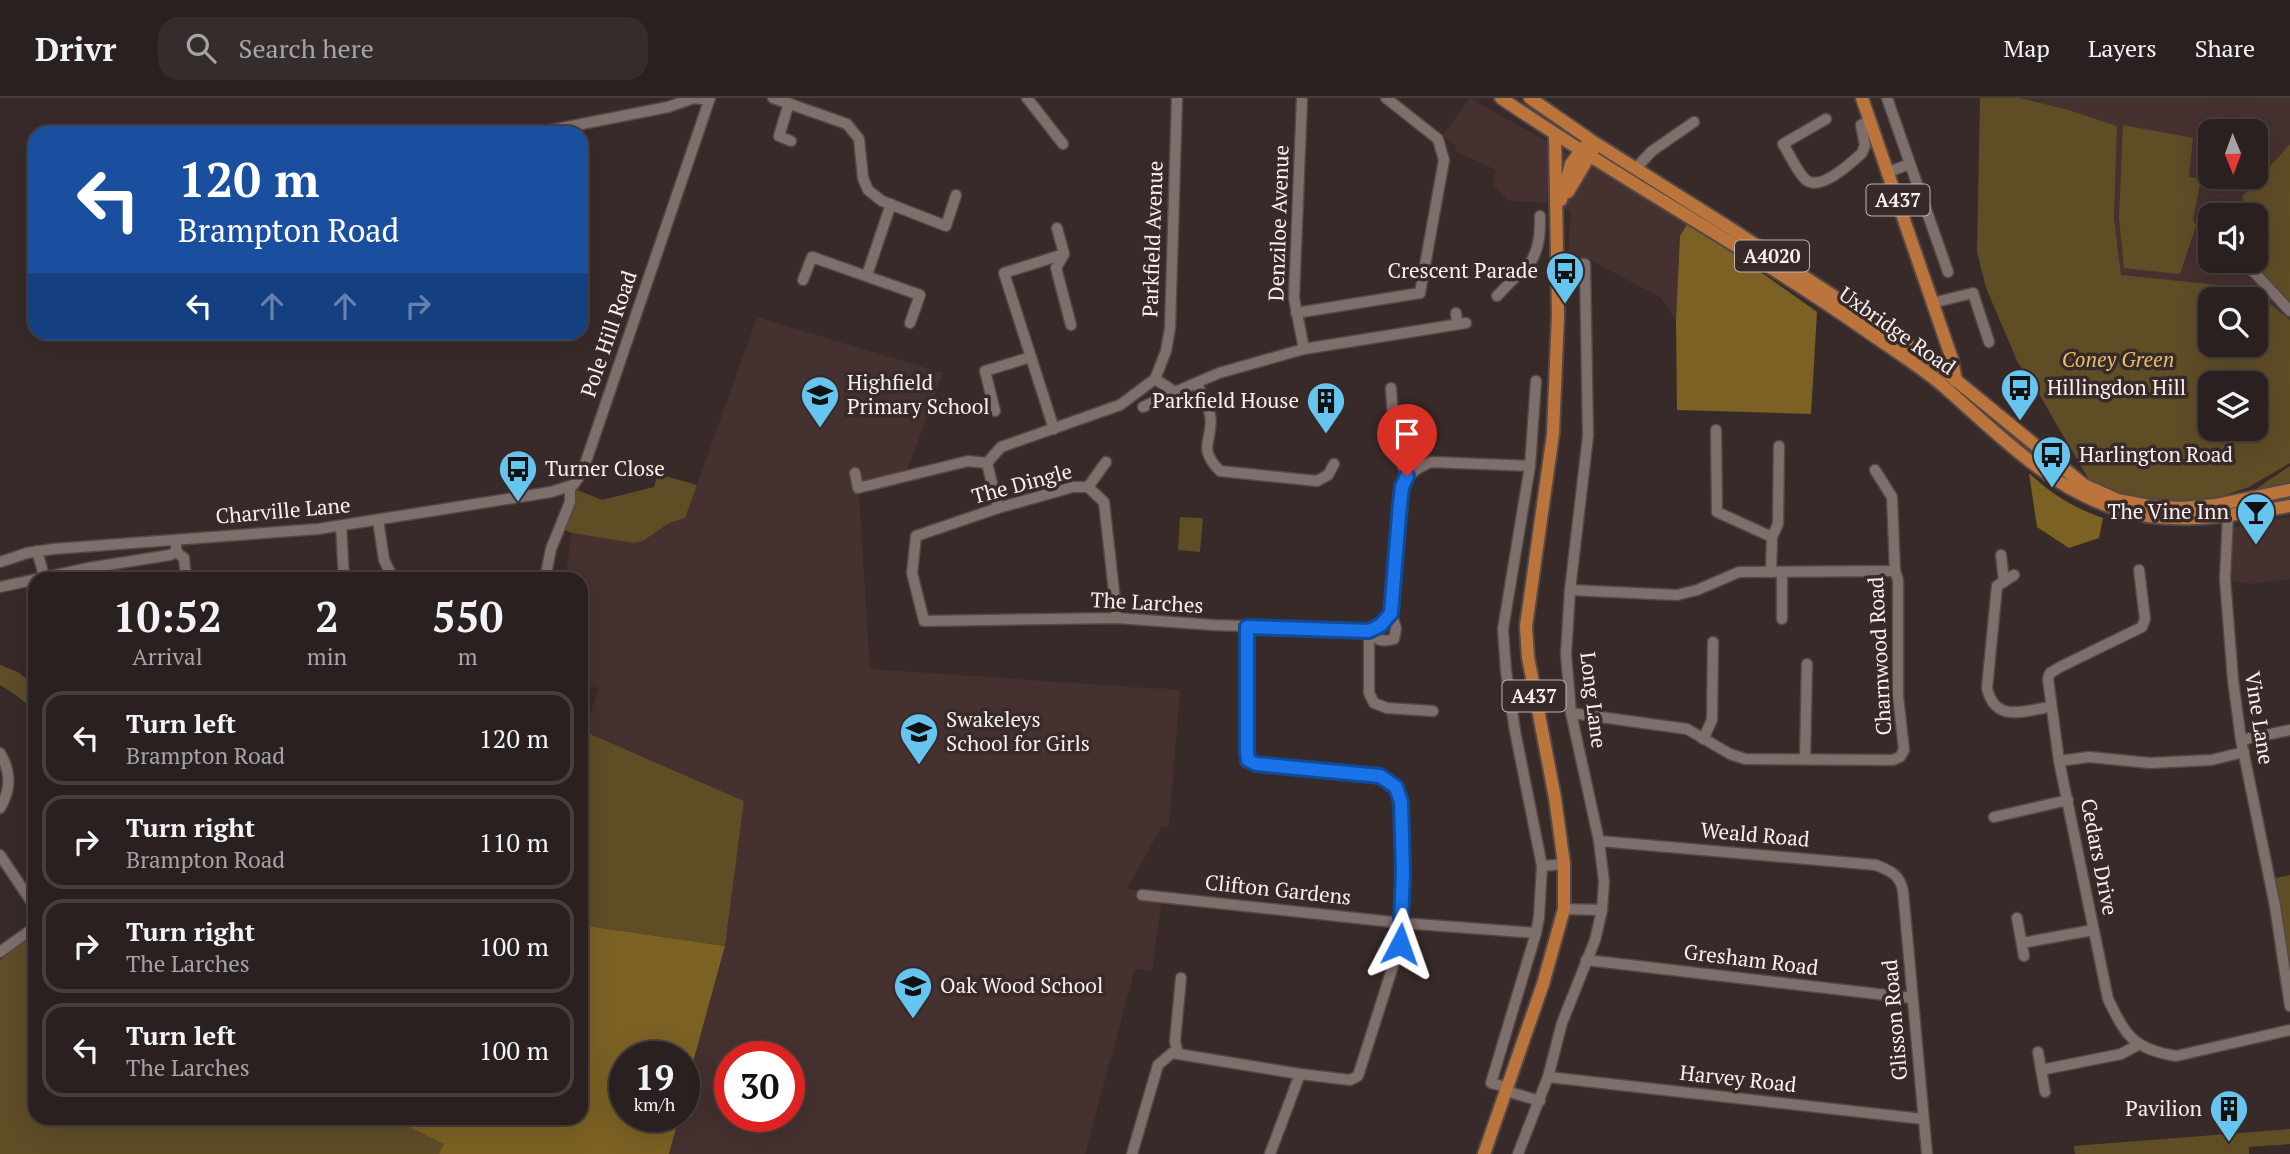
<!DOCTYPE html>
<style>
body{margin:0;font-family:"PT Serif",serif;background:#352d2c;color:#f1f3f6;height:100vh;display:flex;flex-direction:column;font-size:26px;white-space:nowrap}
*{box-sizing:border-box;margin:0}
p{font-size:23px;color:#a5a3a4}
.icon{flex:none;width:38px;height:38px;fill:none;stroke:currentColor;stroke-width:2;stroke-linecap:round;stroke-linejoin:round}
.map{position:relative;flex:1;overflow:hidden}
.sheet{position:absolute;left:28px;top:474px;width:560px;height:553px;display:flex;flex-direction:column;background:#29201f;border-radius:21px;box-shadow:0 7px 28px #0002,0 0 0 2px #453e3d}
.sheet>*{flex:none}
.banner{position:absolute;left:28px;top:28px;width:560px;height:214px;border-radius:21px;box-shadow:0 7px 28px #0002,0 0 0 2px #453e3d;background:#1a4fa0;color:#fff;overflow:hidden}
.needle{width:46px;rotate:179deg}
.buttons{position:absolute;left:2198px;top:21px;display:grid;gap:14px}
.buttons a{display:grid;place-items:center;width:70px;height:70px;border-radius:14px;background:#29201f;box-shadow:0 7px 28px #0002,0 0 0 2px #453e3d;font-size:35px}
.speed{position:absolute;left:609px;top:943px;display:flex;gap:14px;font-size:35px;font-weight:700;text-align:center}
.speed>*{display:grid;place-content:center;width:91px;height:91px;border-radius:50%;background:#29201f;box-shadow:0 7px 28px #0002,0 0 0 2px #453e3d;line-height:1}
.speed small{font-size:18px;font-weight:400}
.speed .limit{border:10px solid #d22;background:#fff;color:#111}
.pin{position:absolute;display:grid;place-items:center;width:60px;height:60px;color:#fff;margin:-72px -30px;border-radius:50% 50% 50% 0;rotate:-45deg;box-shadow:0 0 7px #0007}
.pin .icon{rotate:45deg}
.me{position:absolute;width:77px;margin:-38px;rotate:4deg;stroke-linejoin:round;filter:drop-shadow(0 0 5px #0008)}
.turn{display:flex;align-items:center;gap:24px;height:147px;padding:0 35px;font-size:32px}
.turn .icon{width:91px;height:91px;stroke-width:2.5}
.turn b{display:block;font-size:49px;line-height:60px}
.lanes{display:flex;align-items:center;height:66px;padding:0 35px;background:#0003;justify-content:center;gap:35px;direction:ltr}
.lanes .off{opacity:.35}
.eta{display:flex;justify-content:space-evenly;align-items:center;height:119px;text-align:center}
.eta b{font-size:42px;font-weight:700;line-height:49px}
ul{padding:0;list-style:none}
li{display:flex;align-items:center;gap:21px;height:94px;margin:0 14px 10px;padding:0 21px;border:4px solid #453e3d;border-radius:21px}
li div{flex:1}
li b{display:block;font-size:26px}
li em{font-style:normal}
header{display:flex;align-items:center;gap:42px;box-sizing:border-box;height:98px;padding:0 35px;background:#29201f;border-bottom:2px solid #453e3d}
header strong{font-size:33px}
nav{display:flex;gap:38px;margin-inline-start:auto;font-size:24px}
.search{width:490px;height:63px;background:#352d2c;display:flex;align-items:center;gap:18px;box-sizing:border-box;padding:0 24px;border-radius:21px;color:#a5a3a4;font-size:26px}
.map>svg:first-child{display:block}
.built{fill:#45312f;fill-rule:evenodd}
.green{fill:#5f4d26;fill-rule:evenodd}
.forest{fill:#7b6123}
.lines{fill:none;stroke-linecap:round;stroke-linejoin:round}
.minor-casing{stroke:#534747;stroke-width:13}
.major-casing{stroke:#534747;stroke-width:16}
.minor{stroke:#7e6e6c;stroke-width:10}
.major{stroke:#ba743c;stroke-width:12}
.route-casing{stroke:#114b97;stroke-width:18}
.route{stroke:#1a73e8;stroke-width:12}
.labels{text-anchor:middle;stroke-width:7;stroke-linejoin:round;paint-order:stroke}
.shield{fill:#372a29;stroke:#bfb4b4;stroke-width:2}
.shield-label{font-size:19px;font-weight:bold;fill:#f9efef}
.street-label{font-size:21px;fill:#f9efef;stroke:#372a29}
.poi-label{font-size:21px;fill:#f9efef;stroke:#372a29;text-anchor:start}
.park-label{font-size:21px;font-style:italic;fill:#e7be67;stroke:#372a29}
</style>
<header>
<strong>Drivr</strong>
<div class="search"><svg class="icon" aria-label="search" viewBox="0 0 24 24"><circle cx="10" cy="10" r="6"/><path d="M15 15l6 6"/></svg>Search here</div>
<nav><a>Map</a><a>Layers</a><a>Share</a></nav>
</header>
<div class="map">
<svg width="2290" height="1056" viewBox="0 0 2290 1056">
<rect width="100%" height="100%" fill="#372a29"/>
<g class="built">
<path d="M1470,0L1689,123L1680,138L1676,222L1661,200L1589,161L1567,169L1571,114L1551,105L1509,103L1493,87L1496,72L1454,53L1457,49L1443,37Z"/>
<path d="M2020,0H2290V222L2255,194L2229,188L2121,177L2114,120L2117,28L2069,12ZM2210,33H2256V79H2210ZM2210,117H2256V163H2210Z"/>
<path d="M757,219L943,275L902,386L859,396L870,571L1180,592L1169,728H1162L1127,791L1163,794L1152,873L1135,871L1085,1056H669L679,1019L684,1018V997L725,848L744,703L584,633L599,590L581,587V481H565L572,435L635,445L643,443L669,425L685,420ZM730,959H789V1018H730Z"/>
<path d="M2290,419V481L2249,486L2225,481L2228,430Z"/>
</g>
<g class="green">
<path d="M1980,0H2020L2069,12L2117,28L2114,120L2121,177L2229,188L2255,194L2290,222V365L2249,389L2217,400L2195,403L2152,404L2125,399L2089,382L2032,284L2018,265L1986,190L1977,154ZM2210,201H2256V247H2210ZM2210,285H2256V331H2210Z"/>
<path d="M2123,27L2193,40L2189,79L2201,81L2193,122L2196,128L2180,176L2124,170L2119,120Z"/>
<path d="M2290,46V208L2248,163H2256V117H2242L2243,98Z"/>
<path d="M2290,368V385L2253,393Z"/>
<path d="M658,376L697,387L685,420L669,425L643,443L634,445L572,435L559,430L570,389L602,402L654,389Z"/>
<path d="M1180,419L1203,420L1200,454L1178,452Z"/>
<path d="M0,567L18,574L35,588V613L16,597L0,587Z"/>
<path d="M581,632L744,703L725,848L581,827Z"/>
<path d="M2290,777V888L2270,781Z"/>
<path d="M35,836V1020H391L445,1046L439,1056H0V862Z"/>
<path d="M2290,1031V1046L2249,1049V1056H2075L2074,1048Z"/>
</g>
<g class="forest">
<path d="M1689,123L1817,214L1811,316L1677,312L1676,222L1680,138Z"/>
<path d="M2029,375C2051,396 2074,410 2103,420L2099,440L2069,450L2037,429Z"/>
<path d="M581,827L725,848L684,997V959H625V1018L679,1019L669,1056H439L444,1046L391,1020H581Z"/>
</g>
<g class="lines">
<g class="minor-casing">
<g id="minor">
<path d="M773,0L847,26L859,41L863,80L868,92L882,103L946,128L956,97"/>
<path d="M1027,0L1063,46"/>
<path d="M1302,0L1294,200L1304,251"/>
<path d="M1887,0L1948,174"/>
<path d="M789,5L779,38L791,43"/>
<path d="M1826,21L1783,46C1790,57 1796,72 1805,81C1819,95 1851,65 1862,55L1865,47L1861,27L1870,23"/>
<path d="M541,34L668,9L694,0L709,2"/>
<path d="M1636,70L1652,53L1694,24"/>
<path d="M1888,74L1910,66"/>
<path d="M1057,130L1064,156L1056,170L1071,227"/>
<path d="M2244,163L2290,213"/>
<path d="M867,177L891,106"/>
<path d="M803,182L812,159L920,197L910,225"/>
<path d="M1497,198L1532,162C1540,147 1540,134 1540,118"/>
<path d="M1932,205L1973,195L1989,244"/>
<path d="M1296,215L1420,195L1444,62L1438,41L1386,0"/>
<path d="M1456,215L1457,226"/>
<path d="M1155,281L1175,294L1219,275L1304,251L1466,225"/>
<path d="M1536,283L1530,368L1503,531L1506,573L1515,633L1542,768"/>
<path d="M1197,286C1201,295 1208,306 1210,317C1215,341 1195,348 1220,373L1317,383L1328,377L1334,366"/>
<path d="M1391,290L1393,320L1388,332L1391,354L1402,365L1407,378"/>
<path d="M1143,309L1175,294"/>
<path d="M995,313L985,273L1031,259"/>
<path d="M1054,331L1004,175L1064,156"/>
<path d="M1716,332L1717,414L1772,439"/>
<path d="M987,365L1001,349L1120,307L1155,281L1166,253L1170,230L1177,0"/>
<path d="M987,365L998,410"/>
<path d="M855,375L858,390L968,363L987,365"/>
<path d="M1088,389L1106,364"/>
<path d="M2228,418L2225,481L2233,582L2241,642L2275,808L2290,908"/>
<path d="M378,422L384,462L393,480"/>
<path d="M341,428L344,481"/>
<path d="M37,453L45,481"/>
<path d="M176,454L184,460L186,481"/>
<path d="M2001,457L2004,484"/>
<path d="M0,464L27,455L53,451L318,431L551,394L573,387L582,375L710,0"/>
<path d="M2139,472L2145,521L2142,529L2060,569L2050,575L2048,581L2059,663L2108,901C2126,938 2133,951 2176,958L2290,932"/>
<path d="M1771,474L1772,439L1778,426L1779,348"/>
<path d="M2014,477L1997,488L1987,590C1995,625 2023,613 2050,609"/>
<path d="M545,481L551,451L570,404V389"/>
<path d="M0,489L88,470L170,457L176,454V442"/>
<path d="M1570,492L1677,497L1697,492L1739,474L1895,473"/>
<path d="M1117,520L1104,404L1088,389H1073L998,410L916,438L912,475L924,523L1117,520L1213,527L1369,532L1381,527L1391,515L1402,389C1409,375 1417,370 1431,364L1530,368"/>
<path d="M1782,521V474"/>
<path d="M1247,529L1246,654L1248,662L1256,666L1380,678L1396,689L1401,704L1402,825L1400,846L1358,978L1350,982L1300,976L1270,1056"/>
<path d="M1369,532V595L1374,605L1387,610L1433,613"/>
<path d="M1370,533C1376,543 1382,544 1394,541L1396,530L1391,515"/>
<path d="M1571,615L1687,631L1730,656L1745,661L1893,662L1900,659L1904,652L1898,598V482L1895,473L1892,399L1875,372"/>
<path d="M1703,641L1712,622L1713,544"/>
<path d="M2241,642L2290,632"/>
<path d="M0,655C11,673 11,692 0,710"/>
<path d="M1805,661L1807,566"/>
<path d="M2059,663L2089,659L2150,665L2211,662L2244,654"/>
<path d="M1994,719L2068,702"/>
<path d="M1599,743L1876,767C1891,773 1900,777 1903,793L1927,1056"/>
<path d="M0,757L35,809"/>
<path d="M1142,797L1402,825L1536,835"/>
<path d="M1564,811L1602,812"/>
<path d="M2017,820L2024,858"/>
<path d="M2022,845L2093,832"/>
<path d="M0,854L35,829"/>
<path d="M1586,862L1912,900"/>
<path d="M2038,954L2045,994"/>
<path d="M1178,956L1175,943L1181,880"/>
<path d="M2041,972L2121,956L2138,947"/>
<path d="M1548,979L1923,1021"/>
<path d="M1506,989L1491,985L1536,835L1539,819L1542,768L1564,766"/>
<path d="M1506,993L1540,1003"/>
<path d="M1132,1056L1158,967L1172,955L1300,976"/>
<path d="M1518,1056L1548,979L1562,925L1595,842L1602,812L1604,784L1599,743L1571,615L1566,556L1570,492L1588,338L1585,166L1557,165"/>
</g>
</g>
<g class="major-casing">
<g id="major">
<path d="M1501,0C1621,82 1749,151 1868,234C1892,251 1918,267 1941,286C1995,333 2047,389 2117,411C2174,429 2232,417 2290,408"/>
<path d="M1530,0L1592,43L1733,132L1935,265L2084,387L2118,402L2149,408L2181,410L2216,407L2290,392"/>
<path d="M1862,0L1952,261L1956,283"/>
<path d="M1568,94L1593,52"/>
<path d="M1561,102L1571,66L1584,49"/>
<path d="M1484,1056L1543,886L1564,811V766L1555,700L1528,559L1526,528L1553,336L1558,217L1555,36"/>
</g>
</g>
<use href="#minor" class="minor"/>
<use href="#major" class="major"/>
</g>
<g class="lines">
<g class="route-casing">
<path id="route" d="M1400,846L1403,775L1401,704L1396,689L1380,678L1256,666L1248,662L1247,654V529L1369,533L1381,527L1391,515L1400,406L1402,389L1407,378"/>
</g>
<use href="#route" class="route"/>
</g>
<defs>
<g id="bus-pin" transform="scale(2.0125)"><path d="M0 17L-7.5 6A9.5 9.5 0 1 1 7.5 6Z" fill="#65c5ee" stroke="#372a29"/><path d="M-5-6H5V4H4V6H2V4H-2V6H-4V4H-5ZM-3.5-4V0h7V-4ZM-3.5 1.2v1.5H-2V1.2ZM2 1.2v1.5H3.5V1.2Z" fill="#111"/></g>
<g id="school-pin" transform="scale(2.0125)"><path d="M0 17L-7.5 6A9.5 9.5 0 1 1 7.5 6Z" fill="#65c5ee" stroke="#372a29"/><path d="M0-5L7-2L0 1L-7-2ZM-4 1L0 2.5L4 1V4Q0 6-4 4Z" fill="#111"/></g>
<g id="building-pin" transform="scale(2.0125)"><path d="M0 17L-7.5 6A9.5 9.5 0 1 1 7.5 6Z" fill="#65c5ee" stroke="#372a29"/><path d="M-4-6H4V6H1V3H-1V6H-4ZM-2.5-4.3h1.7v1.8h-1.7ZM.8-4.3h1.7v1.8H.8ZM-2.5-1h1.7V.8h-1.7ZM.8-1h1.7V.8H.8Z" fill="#111"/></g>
<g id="bar-pin" transform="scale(2.0125)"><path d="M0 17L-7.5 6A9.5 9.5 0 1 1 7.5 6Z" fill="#65c5ee" stroke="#372a29"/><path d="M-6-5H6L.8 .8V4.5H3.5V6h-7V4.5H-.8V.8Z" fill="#111"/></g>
</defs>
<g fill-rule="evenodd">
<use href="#bus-pin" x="1565" y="173"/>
<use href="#bus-pin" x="2020" y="290"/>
<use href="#school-pin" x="820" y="297"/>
<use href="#building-pin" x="1326" y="303"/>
<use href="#bus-pin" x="2052" y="357"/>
<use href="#bus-pin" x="518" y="371"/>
<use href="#bar-pin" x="2256" y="414"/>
<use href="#school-pin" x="919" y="634"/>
<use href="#school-pin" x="913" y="888"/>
<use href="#building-pin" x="2229" y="1011"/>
</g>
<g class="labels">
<g class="shield">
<rect x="1866.5" y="86.5" width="63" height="31" rx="5"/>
<rect x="1735" y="142.5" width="74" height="31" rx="5"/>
<rect x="1502.5" y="582.5" width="63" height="31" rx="5"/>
</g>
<g class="shield-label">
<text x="1898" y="109">A437</text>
<text x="1772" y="165">A4020</text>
<text x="1534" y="605">A437</text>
</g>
<g class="street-label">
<text transform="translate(1279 125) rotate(-88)" y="7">Denziloe Avenue</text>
<text transform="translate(1153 141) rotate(-88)" y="7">Parkfield Avenue</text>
<text transform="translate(1897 233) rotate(35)" y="7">Uxbridge Road</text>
<text transform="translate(609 236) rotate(-71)" y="7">Pole Hill Road</text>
<text transform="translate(1022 386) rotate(-15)" y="7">The Dingle</text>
<text transform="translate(283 413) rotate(-5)" y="7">Charville Lane</text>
<text transform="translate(1147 505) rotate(3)" y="7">The Larches</text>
<text transform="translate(1880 558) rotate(-93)" y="7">Charnwood Road</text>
<text transform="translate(1593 602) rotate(83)" y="7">Long Lane</text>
<text transform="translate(2259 620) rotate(81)" y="7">Vine Lane</text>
<text transform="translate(1755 737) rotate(5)" y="7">Weald Road</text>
<text transform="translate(2099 759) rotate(79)" y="7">Cedars Drive</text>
<text transform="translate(1278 792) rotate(6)" y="7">Clifton Gardens</text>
<text transform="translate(1751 862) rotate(7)" y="7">Gresham Road</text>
<text transform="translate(1895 922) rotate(-95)" y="7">Glisson Road</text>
<text transform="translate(1738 981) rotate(6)" y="7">Harvey Road</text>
</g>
<g class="poi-label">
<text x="1538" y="180" text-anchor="end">Crescent Parade</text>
<text x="847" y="292">Highfield<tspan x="847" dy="24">Primary School</tspan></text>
<text x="2047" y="297">Hillingdon Hill</text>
<text x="1299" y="310" text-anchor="end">Parkfield House</text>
<text x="2079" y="364">Harlington Road</text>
<text x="545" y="378">Turner Close</text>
<text x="2229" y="421" text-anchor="end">The Vine Inn</text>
<text x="946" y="629">Swakeleys<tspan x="946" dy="24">School for Girls</tspan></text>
<text x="940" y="895">Oak Wood School</text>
<text x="2202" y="1018" text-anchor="end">Pavilion</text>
</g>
<g class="park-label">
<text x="2118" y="269">Coney Green</text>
</g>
</g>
</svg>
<div class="buttons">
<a><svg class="needle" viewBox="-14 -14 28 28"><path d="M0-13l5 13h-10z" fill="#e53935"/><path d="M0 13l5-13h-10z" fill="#a5a3a4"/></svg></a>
<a><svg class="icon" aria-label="sound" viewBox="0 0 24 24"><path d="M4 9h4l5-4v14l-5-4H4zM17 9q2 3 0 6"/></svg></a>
<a><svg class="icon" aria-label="search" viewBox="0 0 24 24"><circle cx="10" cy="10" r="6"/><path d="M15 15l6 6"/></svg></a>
<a><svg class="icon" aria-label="layers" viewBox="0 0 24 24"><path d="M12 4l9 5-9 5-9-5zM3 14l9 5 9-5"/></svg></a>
</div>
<div class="speed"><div>19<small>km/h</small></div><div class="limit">30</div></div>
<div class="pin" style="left:1407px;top:378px;background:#d93025"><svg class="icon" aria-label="arrive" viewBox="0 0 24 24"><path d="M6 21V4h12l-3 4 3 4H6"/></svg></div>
<svg class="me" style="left:1400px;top:846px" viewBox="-20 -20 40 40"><path d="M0-17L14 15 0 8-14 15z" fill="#1a73e8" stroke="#fff" stroke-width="4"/></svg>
<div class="banner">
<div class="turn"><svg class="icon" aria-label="left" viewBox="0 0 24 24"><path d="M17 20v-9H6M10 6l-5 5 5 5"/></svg><div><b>120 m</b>Brampton Road</div></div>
<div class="lanes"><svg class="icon" aria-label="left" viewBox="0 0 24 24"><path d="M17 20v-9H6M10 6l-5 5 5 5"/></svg><svg class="icon off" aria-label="ahead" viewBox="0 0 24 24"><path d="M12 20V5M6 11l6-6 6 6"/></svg><svg class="icon off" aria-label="ahead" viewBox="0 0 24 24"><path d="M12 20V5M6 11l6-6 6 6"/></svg><svg class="icon off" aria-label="right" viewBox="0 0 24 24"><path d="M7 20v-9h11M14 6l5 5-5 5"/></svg></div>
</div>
<section class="sheet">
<div class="eta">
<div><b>10:52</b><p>Arrival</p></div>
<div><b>2</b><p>min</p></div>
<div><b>550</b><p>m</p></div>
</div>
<ul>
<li><svg class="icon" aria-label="left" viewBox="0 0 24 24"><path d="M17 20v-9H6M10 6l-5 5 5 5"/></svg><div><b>Turn left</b><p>Brampton Road</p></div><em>120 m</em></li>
<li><svg class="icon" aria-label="right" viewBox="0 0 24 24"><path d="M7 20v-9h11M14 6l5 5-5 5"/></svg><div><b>Turn right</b><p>Brampton Road</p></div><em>110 m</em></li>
<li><svg class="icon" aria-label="right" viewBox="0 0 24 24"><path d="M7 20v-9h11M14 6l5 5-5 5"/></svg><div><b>Turn right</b><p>The Larches</p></div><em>100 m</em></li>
<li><svg class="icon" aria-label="left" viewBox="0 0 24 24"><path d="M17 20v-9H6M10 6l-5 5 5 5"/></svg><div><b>Turn left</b><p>The Larches</p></div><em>100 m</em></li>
</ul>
</section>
</div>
